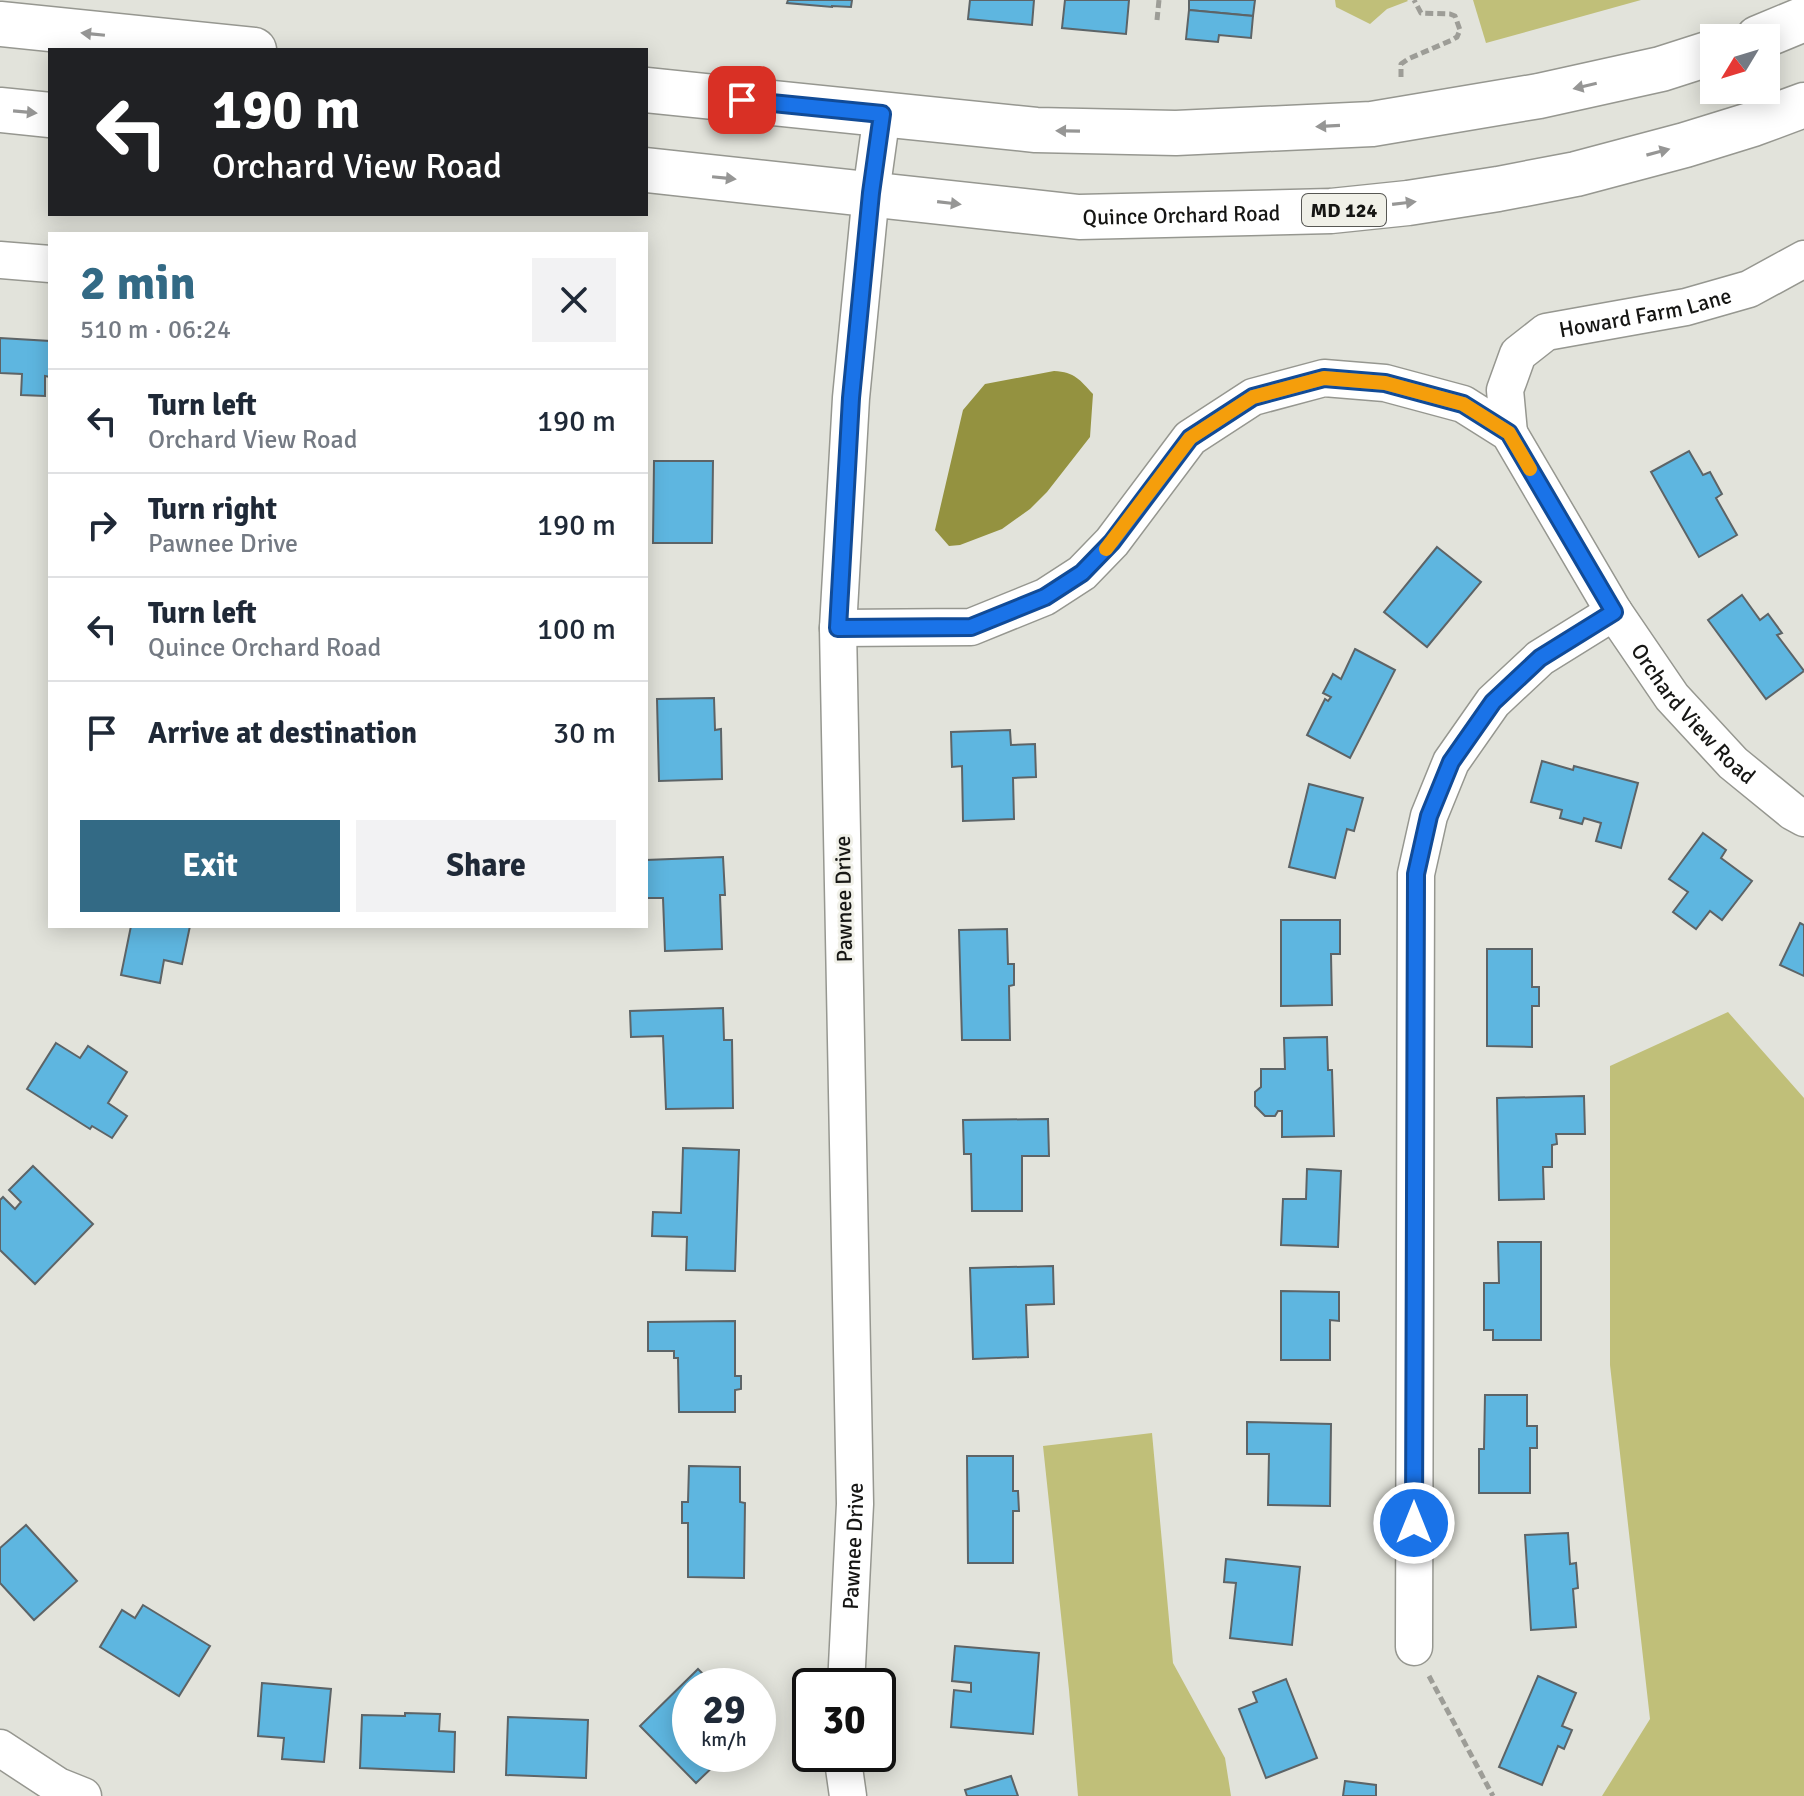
<!DOCTYPE html>
<meta charset="utf-8">
<style>
body{margin:0;font-family:Signika,sans-serif;background:#f2f2f3;color:#1f2937;height:100vh;display:flex;flex-direction:column;font-size:30px;white-space:nowrap}
*{box-sizing:border-box;margin:0}
p{font-size:26px;color:#747a83}
.icon{flex:none;width:44px;height:44px;fill:none;stroke:currentColor;stroke-width:2;stroke-linecap:round;stroke-linejoin:round}
.map{position:relative;flex:1;overflow:hidden}
.drawer{position:absolute;left:48px;top:232px;width:600px;height:696px;display:flex;flex-direction:column;background:#fff;border-radius:0px;box-shadow:0 4px 20px #0003}
.drawer>*{flex:none}
.top-card{position:absolute;left:48px;top:48px;width:600px;height:168px;border-radius:0px;box-shadow:0 4px 20px #0003;background:#202124;color:#fff;overflow:hidden}
.needle{width:52px;rotate:232deg}
.fabs{position:absolute;left:1700px;top:24px;display:grid;gap:16px}
.fabs a{display:grid;place-items:center;width:80px;height:80px;border-radius:0px;background:#fff;box-shadow:0 4px 20px #0003;font-size:40px}
.speed{position:absolute;left:672px;top:1668px;display:flex;gap:16px;font-size:40px;font-weight:700;text-align:center}
.speed>*{display:grid;place-content:center;width:104px;height:104px;border-radius:50%;background:#fff;box-shadow:0 4px 20px #0003;line-height:1}
.speed small{font-size:20px;font-weight:400}
.speed .limit{border:4px solid #111;border-radius:12px;background:#fff;color:#111}
.pin{position:absolute;display:grid;place-items:center;width:68px;height:68px;color:#fff;margin:-34px;border-radius:16px;box-shadow:0 4px 12px #0006}
.me{position:absolute;width:88px;margin:-44px;rotate:0deg;stroke-linejoin:round;filter:drop-shadow(0 0 6px #0008)}
.turn{display:flex;align-items:center;gap:28px;height:168px;padding:0 32px;font-size:36px}
.turn .icon{width:104px;height:104px;stroke-width:2.5}
.turn b{display:block;font-size:56px;line-height:68px}
.round{display:grid;place-items:center;flex:none;width:84px;height:84px;border-radius:0px;background:#f2f2f3}
.summary{display:flex;align-items:center;justify-content:space-between;height:136px;padding:0 32px}
h1{font-size:48px;font-weight:800;line-height:60px;color:#336a85}
.cta{display:flex;gap:16px;margin-top:auto;padding:16px 32px}
.cta a{flex:1;height:92px;border-radius:0px;background:#336a85;color:#fff;font-size:32px;font-weight:800;line-height:92px;text-align:center}
.cta a+a{background:#f2f2f3;color:#1f2937}
ul{padding:0;list-style:none}
li{display:flex;align-items:center;gap:24px;height:104px;padding:0 32px;border-top:2px solid #e0e1e3}
li div{flex:1}
li b{display:block;font-size:30px}
li em{font-style:normal}
.map>svg:first-child{display:block}
.green{fill:#c0bf79}
.water{fill:#949240}
.building{fill:#5eb6e0;stroke:#5d6467;stroke-width:2}
.lines{fill:none;stroke-linecap:round;stroke-linejoin:round}
.minor-casing{stroke:#969790;stroke-width:39}
.major-casing{stroke:#969790;stroke-width:47}
.path{stroke:#9d9d97;stroke-width:5;stroke-dasharray:8 4;stroke-linecap:butt}
.minor{stroke:#fff;stroke-width:36}
.major{stroke:#fff;stroke-width:44}
.oneway{fill:#969695}
.route-casing{stroke:#114b97;stroke-width:20}
.route{stroke:#1a73e8;stroke-width:14}
.slow{stroke:#f59e0b;stroke-width:14}
.labels{text-anchor:middle;stroke-width:6;stroke-linejoin:round;paint-order:stroke}
.shield{fill:#f0f0e8;stroke:#575754;stroke-width:2}
.shield-label{font-size:20px;font-weight:bold;fill:#161614}
.street-label{font-size:22px;fill:#161614;stroke:#f0f0e8}
</style>
<div class="map">
<svg width="1804" height="1796" viewBox="0 0 1804 1796">
<rect width="100%" height="100%" fill="#e2e3db"/>
<g class="green">
<path d="M1335,0H1407L1408,1L1387,9L1370,24L1336,7Z"/>
<path d="M1473,0H1641L1486,43Z"/>
<path d="M1728,1012L1804,1098V1796H1602L1650,1719L1610,1365V1066Z"/>
<path d="M1152,1433L1173,1663L1225,1758L1231,1796H1078L1069,1690L1043,1446Z"/>
</g>
<path class="water" d="M1054,371C1075,372 1080,380 1093,394L1090,437L1047,492L1030,509L1002,529L960,545L949,546L935,530L963,410L985,384Z"/>
<g class="building">
<path d="M788,0H852L851,7L832,6V7L787,3Z"/>
<path d="M970,0H1034L1032,25L968,19Z"/>
<path d="M1065,0H1129L1126,34L1062,28Z"/>
<path d="M1189,0H1255L1253,16L1189,10Z"/>
<path d="M1189,10L1253,16L1251,38L1219,35L1218,42L1186,39Z"/>
<path d="M0,338L50,341V377L45,376V396L21,395L22,374L0,373Z"/>
<path d="M1689,451L1703,475L1710,472L1722,494L1716,498L1737,535L1699,557L1651,472Z"/>
<path d="M654,461H713L712,543H653Z"/>
<path d="M1437,547L1481,582L1427,647L1384,612Z"/>
<path d="M1742,595L1760,620L1768,614L1782,633L1777,635L1804,671L1766,699L1708,620Z"/>
<path d="M1355,649L1395,670L1350,758L1307,735L1325,699L1328,701L1331,697L1323,693L1333,674L1341,679Z"/>
<path d="M714,698L715,730L721,729L722,779L659,781L657,699Z"/>
<path d="M1010,730L1011,745L1035,744L1036,777L1013,778L1014,819L963,821L962,766L952,767L951,732Z"/>
<path d="M1542,761L1573,770L1574,766L1638,783L1621,848L1596,841L1601,823L1584,818L1582,824L1560,818L1562,810L1531,802Z"/>
<path d="M1309,784L1363,798L1354,831L1347,829L1335,878L1289,867Z"/>
<path d="M1703,833L1726,850L1721,858L1752,881L1722,920L1710,911L1696,929L1673,912L1688,892L1669,879Z"/>
<path d="M723,857L725,895H720L722,949L665,951L663,898H646V860Z"/>
<path d="M1281,920H1340V954H1331L1332,1005L1281,1006Z"/>
<path d="M1800,923L1804,925V976L1780,965Z"/>
<path d="M131,926H190L182,964L164,960L160,983L121,975Z"/>
<path d="M1007,929L1008,964H1014V985L1009,986L1010,1040H962L959,930Z"/>
<path d="M1487,949H1532V987H1539V1006H1532V1047L1487,1046Z"/>
<path d="M723,1008L724,1040H732L733,1108L666,1109L663,1036L631,1037L630,1011Z"/>
<path d="M1327,1037L1328,1070H1332L1334,1136L1282,1137V1111H1278L1275,1116H1265L1255,1106V1092L1261,1087V1069H1285L1284,1038Z"/>
<path d="M56,1043L80,1058L88,1046L127,1072L108,1103L127,1116L112,1138L92,1126L90,1129L27,1089Z"/>
<path d="M1584,1096L1585,1134H1556L1557,1144L1552,1145V1167H1543L1544,1199L1499,1200L1497,1098Z"/>
<path d="M1048,1119L1049,1156H1022V1211H972L971,1154H964L963,1120Z"/>
<path d="M683,1148L739,1150L735,1271L686,1270L687,1237L652,1236L653,1212L681,1213Z"/>
<path d="M33,1166L93,1224L35,1284L0,1250V1200L3,1197L15,1209L21,1202L9,1190Z"/>
<path d="M1307,1169L1341,1171L1338,1247L1281,1245L1283,1199H1306Z"/>
<path d="M1498,1242H1541V1340H1493V1330H1484V1283H1499Z"/>
<path d="M1053,1266L1054,1304L1026,1305L1028,1357L973,1359L970,1268Z"/>
<path d="M1281,1291L1339,1292V1321L1330,1320V1360H1281Z"/>
<path d="M735,1321V1376H741V1389L735,1390V1412H679L678,1358H674V1351H648V1322Z"/>
<path d="M1485,1395H1527V1426H1537V1448H1530V1493H1479V1449H1484Z"/>
<path d="M1247,1422L1331,1424L1330,1506L1268,1505L1269,1454H1247Z"/>
<path d="M967,1456H1013V1491H1018L1019,1511H1013V1563H968Z"/>
<path d="M689,1466L740,1467V1502L745,1503L744,1578L688,1577V1523H682V1502H688Z"/>
<path d="M26,1525L77,1581L34,1620L0,1583V1548Z"/>
<path d="M1568,1533L1570,1564L1576,1563L1578,1588L1573,1589L1576,1627L1531,1630L1525,1535Z"/>
<path d="M1226,1559L1300,1567L1292,1645L1230,1638L1236,1583L1224,1582Z"/>
<path d="M143,1605L210,1646L179,1696L100,1647L122,1610L135,1618Z"/>
<path d="M955,1646L1039,1653L1033,1734L951,1727L954,1690L971,1692V1683L952,1681Z"/>
<path d="M698,1669L715,1686H690V1754H714L720,1760L696,1783L640,1726Z"/>
<path d="M1538,1676L1576,1693L1562,1726L1572,1730L1564,1749L1558,1746L1542,1785L1499,1767Z"/>
<path d="M1286,1679L1317,1758L1266,1778L1239,1709L1257,1702L1253,1692Z"/>
<path d="M262,1683L331,1689L324,1762L282,1759L284,1738L258,1736Z"/>
<path d="M405,1713L440,1714L439,1731L455,1732L454,1772L360,1768L362,1715L405,1716Z"/>
<path d="M508,1717L588,1720L586,1778L506,1775Z"/>
<path d="M1011,1776L1018,1796H967L965,1790Z"/>
<path d="M1345,1781L1376,1785V1796H1343Z"/>
</g>
<g class="lines">
<g class="minor-casing">
<g id="minor">
<path d="M0,260L50,264"/>
<path id="s1" d="M1509,433L1505,390L1518,354L1546,332L1686,307L1749,289L1804,259"/>
<path id="s2" d="M838,628L971,627L1045,597L1082,573L1112,542L1190,438L1253,397L1324,378L1385,383L1463,404L1509,433L1614,612L1672,697L1733,763L1793,812L1804,818"/>
<path d="M1414,1647L1416,874L1429,816L1451,762L1493,702L1540,658L1614,612"/>
<path id="s3" d="M846,1686L855,1504L838,628L851,398L871,193L882,114"/>
<path d="M0,1748L58,1786L83,1796"/>
<path d="M842,1754L848,1796"/>
</g>
</g>
<g class="major-casing">
<g id="major">
<path d="M0,24L254,50"/>
<path d="M1758,38L1804,19"/>
<path d="M646,90L1036,130L1176,133L1372,124L1539,96L1661,69L1714,52"/>
<path d="M0,110L50,115"/>
<path id="s4" d="M646,170L1079,217L1331,211L1408,203L1498,189L1576,174L1685,145L1753,124L1804,105"/>
</g>
</g>
<g class="path">
<path d="M1157,20L1159,0"/>
<path d="M1401,77V64L1408,59L1452,40L1457,37L1460,30L1455,16L1450,14L1421,13L1414,0"/>
<path d="M1429,1676L1493,1796"/>
</g>
<use href="#minor" class="minor"/>
<use href="#major" class="major"/>
</g>
<defs><path id="oneway-solid" d="M-6-.8H1V-3.2L6.5 0L1 3.2V.8H-6Z" transform="scale(2)"/></defs>
<g class="oneway">
<use href="#oneway-solid" transform="translate(93 34) rotate(-174)"/>
<use href="#oneway-solid" transform="translate(1585 86) rotate(167)"/>
<use href="#oneway-solid" transform="translate(25 112) rotate(5)"/>
<use href="#oneway-solid" transform="translate(1328 126) rotate(177)"/>
<use href="#oneway-solid" transform="translate(1068 131) rotate(-179)"/>
<use href="#oneway-solid" transform="translate(1658 152) rotate(-15)"/>
<use href="#oneway-solid" transform="translate(724 178) rotate(6)"/>
<use href="#oneway-solid" transform="translate(949 203) rotate(7)"/>
<use href="#oneway-solid" transform="translate(1404 203) rotate(-7)"/>
</g>
<g class="lines">
<g class="route-casing">
<path id="route" d="M742,100L882,114L871,193L851,398L838,628L971,627L1045,597L1082,573L1112,542L1190,438L1253,397L1324,378L1385,383L1463,404L1509,433L1614,612L1540,658L1493,702L1451,762L1429,816L1416,874L1414,1523"/>
</g>
<use href="#route" class="route"/>
<path class="slow" d="M1106,549L1190,438L1253,397L1324,378L1385,383L1463,404L1509,433L1530,469"/>
</g>
<g class="labels">
<rect class="shield" x="1302" y="194" width="84" height="32" rx="6"/>
<g class="shield-label">
<text x="1344" y="217">MD 124</text>
</g>
<g class="street-label">
<text dy="8" stroke="none"><textPath href="#s4" startOffset="538">Quince Orchard Road</textPath></text>
<text dy="8" stroke="none"><textPath href="#s1" startOffset="218">Howard Farm Lane</textPath></text>
<text dy="8" stroke="none"><textPath href="#s2" startOffset="1112">Orchard View Road</textPath></text>
<text transform="translate(843 899) rotate(-91)" y="8">Pawnee Drive</text>
<text dy="8" stroke="none"><textPath href="#s3" startOffset="140">Pawnee Drive</textPath></text>
</g>
</g>
</svg>
<div class="fabs">
<a><svg class="needle" viewBox="-14 -14 28 28"><path d="M0-13l5 13h-10z" fill="#e53935"/><path d="M0 13l5-13h-10z" fill="#747a83"/></svg></a>
</div>
<div class="speed"><div>29<small>km/h</small></div><div class="limit">30</div></div>
<div class="pin" style="left:742px;top:100px;background:#d93025"><svg class="icon" aria-label="arrive" viewBox="0 0 24 24"><path d="M6 21V4h12l-3 4 3 4H6"/></svg></div>
<svg class="me" style="left:1414px;top:1523px" viewBox="-20 -20 40 40"><circle r="17" fill="#1a73e8" stroke="#fff" stroke-width="3"/><path d="M0-11L8 9 0 5-8 9z" fill="#fff"/></svg>
<div class="top-card">
<div class="turn"><svg class="icon" aria-label="left" viewBox="0 0 24 24"><path d="M17 20v-9H6M10 6l-5 5 5 5"/></svg><div><b>190 m</b>Orchard View Road</div></div>
</div>
<section class="drawer">
<div class="summary"><div><h1>2 min</h1><p>510 m · 06:24</p></div><a class="round"><svg class="icon" aria-label="close" viewBox="0 0 24 24"><path d="M6 6l12 12M18 6L6 18"/></svg></a></div>
<ul>
<li><svg class="icon" aria-label="left" viewBox="0 0 24 24"><path d="M17 20v-9H6M10 6l-5 5 5 5"/></svg><div><b>Turn left</b><p>Orchard View Road</p></div><em>190 m</em></li>
<li><svg class="icon" aria-label="right" viewBox="0 0 24 24"><path d="M7 20v-9h11M14 6l5 5-5 5"/></svg><div><b>Turn right</b><p>Pawnee Drive</p></div><em>190 m</em></li>
<li><svg class="icon" aria-label="left" viewBox="0 0 24 24"><path d="M17 20v-9H6M10 6l-5 5 5 5"/></svg><div><b>Turn left</b><p>Quince Orchard Road</p></div><em>100 m</em></li>
<li><svg class="icon" aria-label="arrive" viewBox="0 0 24 24"><path d="M6 21V4h12l-3 4 3 4H6"/></svg><div><b>Arrive at destination</b></div><em>30 m</em></li>
</ul>
<div class="cta"><a>Exit</a><a>Share</a></div>
</section>
</div>
